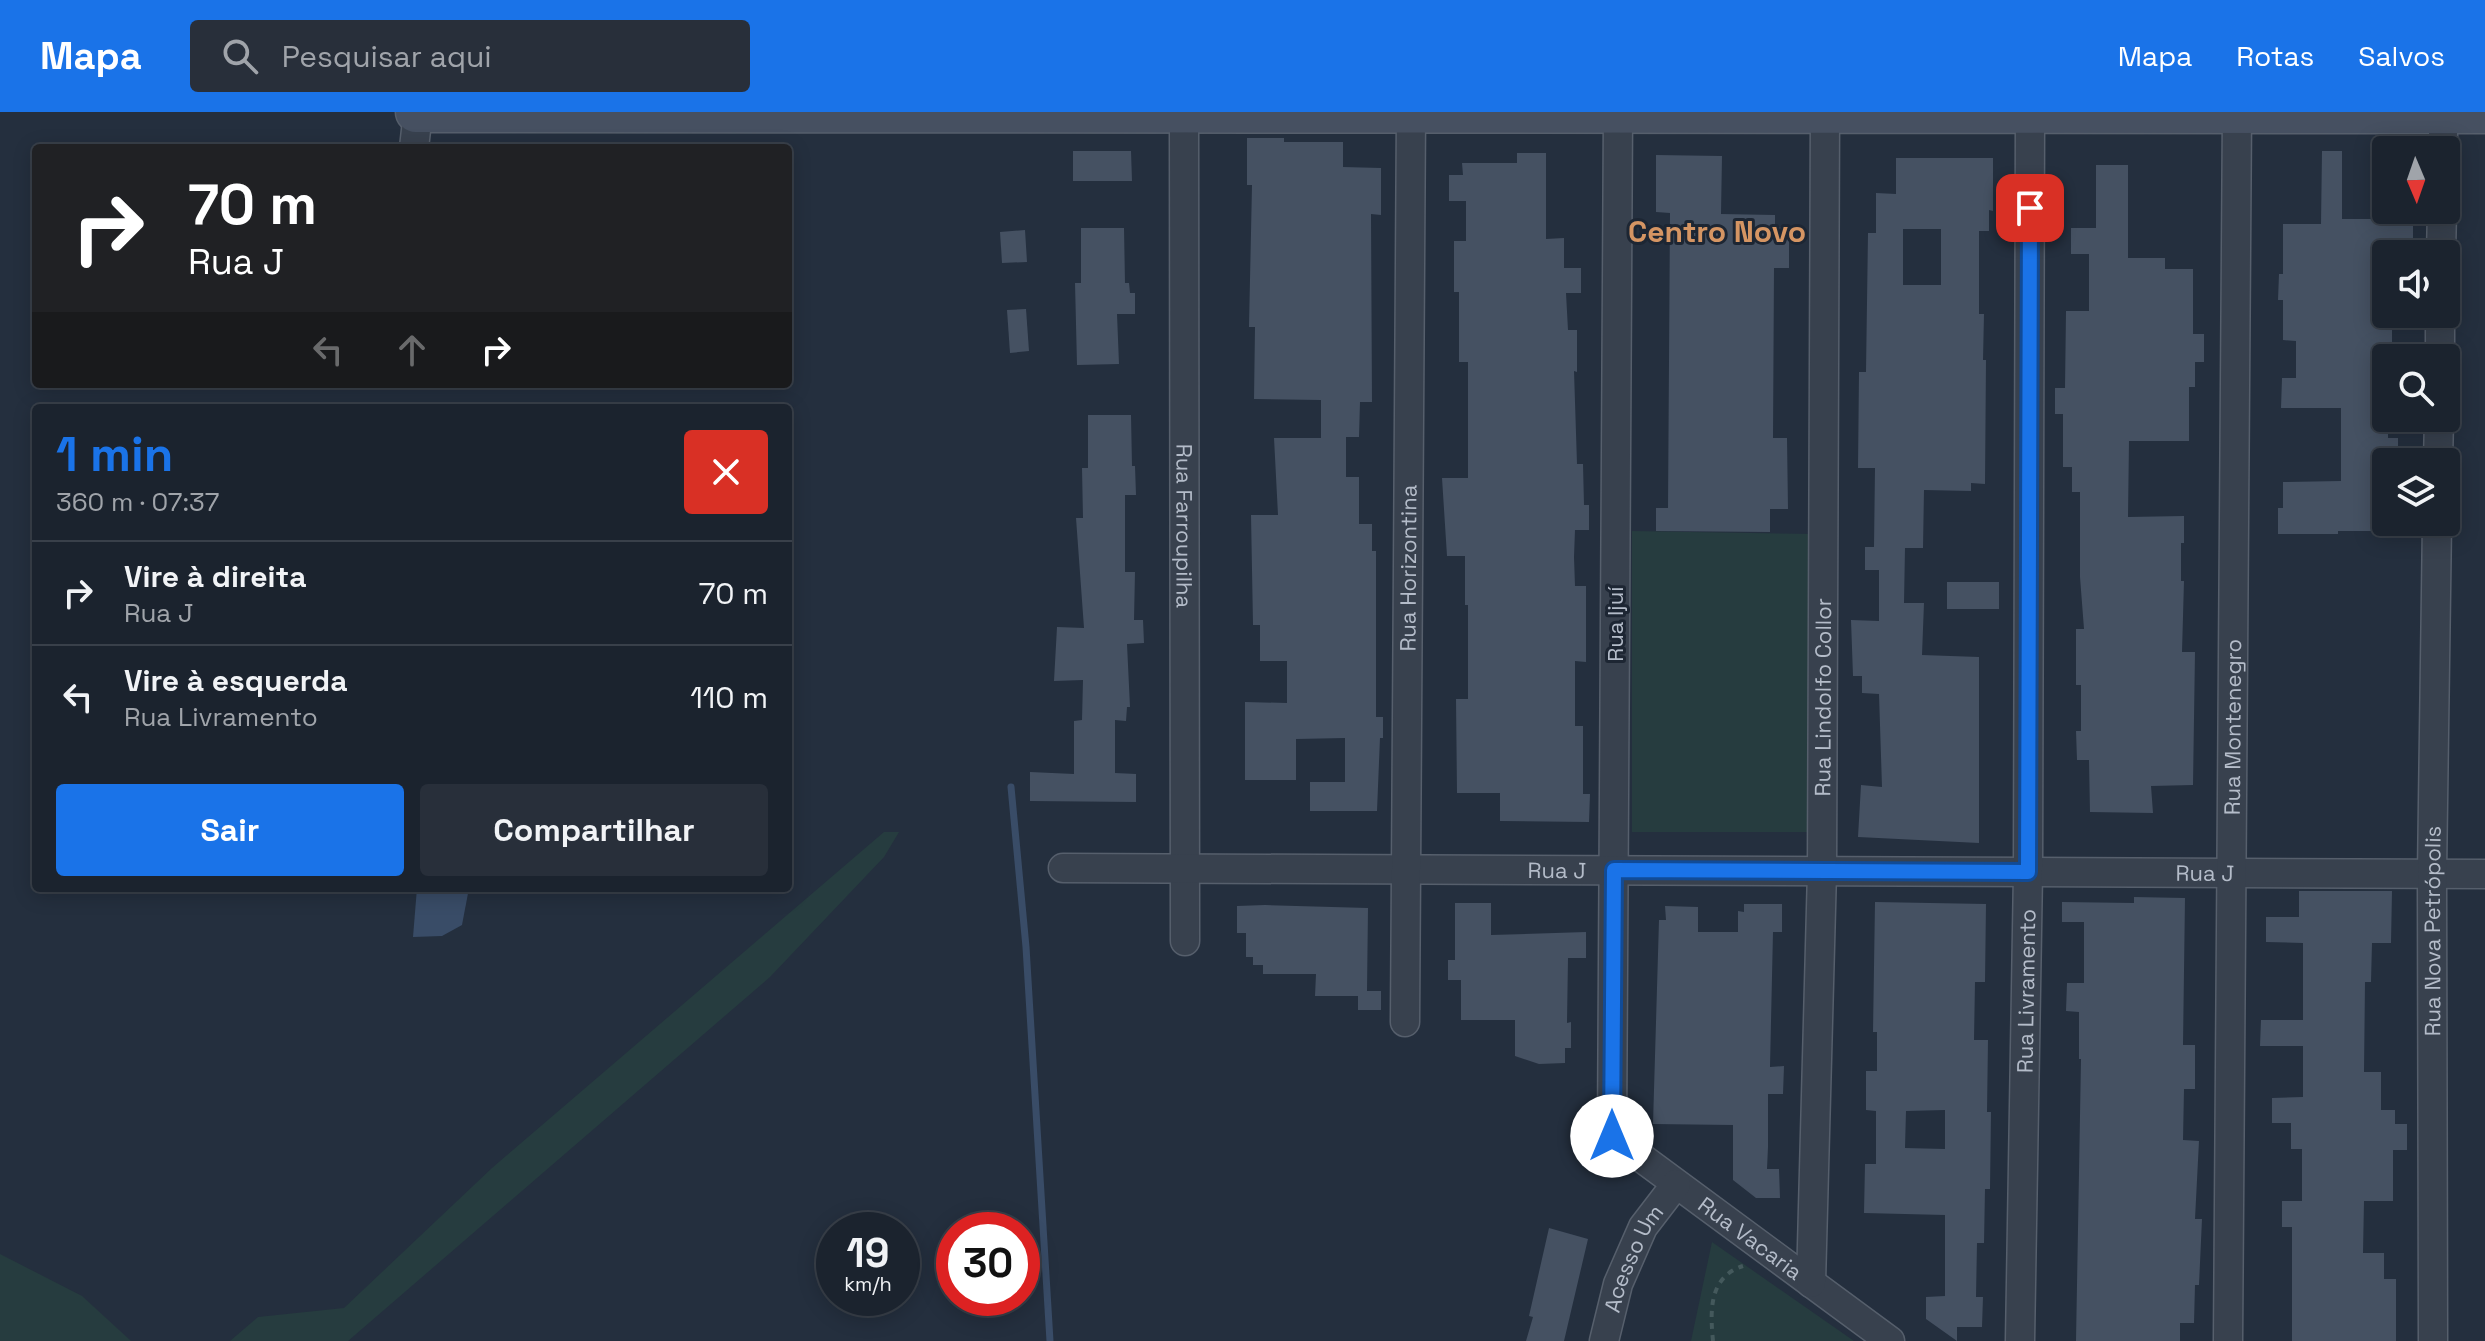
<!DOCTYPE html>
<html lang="pt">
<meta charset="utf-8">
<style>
body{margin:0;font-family:"Space Grotesk",sans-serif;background:#282f3a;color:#f1f3f6;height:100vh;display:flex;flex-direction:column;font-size:30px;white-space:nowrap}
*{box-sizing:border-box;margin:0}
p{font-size:26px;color:#a0a4aa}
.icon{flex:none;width:44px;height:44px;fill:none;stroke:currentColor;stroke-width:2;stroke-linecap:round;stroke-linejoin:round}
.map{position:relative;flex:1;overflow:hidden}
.sheet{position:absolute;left:32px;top:292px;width:760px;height:488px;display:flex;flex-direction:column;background:#1b232e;border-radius:8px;box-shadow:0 4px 20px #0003,0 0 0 2px #39404a}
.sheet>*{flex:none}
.guide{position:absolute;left:32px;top:32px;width:760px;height:244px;border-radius:8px;box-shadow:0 4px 20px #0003,0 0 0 2px #39404a;background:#202124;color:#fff;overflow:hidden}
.needle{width:52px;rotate:178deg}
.fabs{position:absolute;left:2372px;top:24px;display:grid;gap:16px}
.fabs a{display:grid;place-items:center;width:88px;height:88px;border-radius:8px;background:#1b232e;box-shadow:0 4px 20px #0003,0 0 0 2px #39404a;font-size:40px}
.speed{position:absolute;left:816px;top:1100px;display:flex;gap:16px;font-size:40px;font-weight:700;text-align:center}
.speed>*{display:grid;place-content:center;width:104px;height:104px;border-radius:50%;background:#1b232e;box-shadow:0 4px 20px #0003,0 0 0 2px #39404a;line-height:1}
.speed small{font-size:20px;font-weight:400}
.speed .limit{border:12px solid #d22;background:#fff;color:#111}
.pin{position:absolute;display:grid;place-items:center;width:68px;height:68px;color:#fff;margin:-34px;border-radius:16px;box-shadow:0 4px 12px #0006}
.me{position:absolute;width:88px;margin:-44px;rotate:0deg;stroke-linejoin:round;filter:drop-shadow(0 0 6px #0008)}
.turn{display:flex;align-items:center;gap:28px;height:168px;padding:0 24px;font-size:36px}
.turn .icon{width:104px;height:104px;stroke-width:2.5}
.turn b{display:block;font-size:56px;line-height:68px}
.lanes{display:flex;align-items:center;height:76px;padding:0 24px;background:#0003;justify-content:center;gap:40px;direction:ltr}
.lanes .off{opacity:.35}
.round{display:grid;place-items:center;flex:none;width:84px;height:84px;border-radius:8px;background:#282f3a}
.overview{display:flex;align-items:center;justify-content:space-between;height:136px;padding:0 24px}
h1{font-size:48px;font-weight:600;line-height:60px;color:#1a73e8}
.action{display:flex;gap:16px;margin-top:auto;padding:16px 24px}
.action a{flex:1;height:92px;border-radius:8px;background:#1a73e8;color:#fff;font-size:32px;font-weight:600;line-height:92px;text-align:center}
.action a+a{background:#282f3a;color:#f1f3f6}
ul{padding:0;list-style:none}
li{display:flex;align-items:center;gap:24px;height:104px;padding:0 24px;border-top:2px solid #39404a}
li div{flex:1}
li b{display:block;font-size:30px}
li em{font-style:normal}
header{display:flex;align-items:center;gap:48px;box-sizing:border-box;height:112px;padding:0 40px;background:#1a73e8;color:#fff}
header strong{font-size:38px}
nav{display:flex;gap:44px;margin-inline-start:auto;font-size:28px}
.search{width:560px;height:72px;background:#282f3a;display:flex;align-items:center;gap:20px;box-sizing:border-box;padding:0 28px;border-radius:8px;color:#a0a4aa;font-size:30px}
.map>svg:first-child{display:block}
.green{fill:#263c3f}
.water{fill:#394c67}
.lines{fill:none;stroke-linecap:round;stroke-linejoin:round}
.stream{stroke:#394c67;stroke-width:7}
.building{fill:#455162;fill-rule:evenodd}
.minor-casing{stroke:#565f6c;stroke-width:31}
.secondary-casing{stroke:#565f6c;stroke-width:43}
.path{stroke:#44595c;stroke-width:4;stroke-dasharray:6 6;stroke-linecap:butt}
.minor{stroke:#38414e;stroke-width:28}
.secondary{stroke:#465061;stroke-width:40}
.route-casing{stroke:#114b97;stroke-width:20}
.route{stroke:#1a73e8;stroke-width:14}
.labels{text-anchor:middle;stroke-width:6;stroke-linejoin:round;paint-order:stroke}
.street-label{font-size:22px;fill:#b4bcc9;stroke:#1d2633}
.district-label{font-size:30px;font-weight:bold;fill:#d59563;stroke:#1d2633}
</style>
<header>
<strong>Mapa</strong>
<div class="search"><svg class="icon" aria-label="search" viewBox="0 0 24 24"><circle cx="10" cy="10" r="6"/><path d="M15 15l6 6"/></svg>Pesquisar aqui</div>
<nav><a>Mapa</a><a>Rotas</a><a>Salvos</a></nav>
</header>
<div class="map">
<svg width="2485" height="1229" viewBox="0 0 2485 1229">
<rect width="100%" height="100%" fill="#242f3e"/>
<g class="green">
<path d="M1632,419L1814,422L1808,720H1632Z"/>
<path d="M884,720H899L884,745L770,865L348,1229H230L258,1205L344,1196L492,1056Z"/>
<path d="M1712,1130L1854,1229H1691Z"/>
<path d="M0,1142L82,1184L131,1229H0Z"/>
</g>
<path class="water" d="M417,776H469L462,813L442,824L413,825Z"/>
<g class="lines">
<path class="stream" d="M1011,675L1026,835L1050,1229"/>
</g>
<g class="building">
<path d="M1247,26H1284V30H1343V55L1381,56V103L1371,102L1372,290H1360L1359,325H1346V365H1359V412H1372V439H1376V605H1383V626H1380L1377,699H1310V670H1345V626L1296,627V668H1245V590L1287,591V549H1260V513H1253L1251,403H1278L1274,326H1321V288L1254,287L1255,215H1249L1252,73H1247Z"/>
<path d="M1073,39H1131L1132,69H1073Z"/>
<path d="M2322,39H2342V107H2395V114H2413V134H2392V142H2386V202H2392V246H2386V319H2388V326H2398V350H2386V419H2338V422H2278V396H2283V370L2341,369V296H2281L2282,266H2296V229L2283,228V188H2278L2279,162H2283V112H2321Z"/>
<path d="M1517,41H1546V127L1564,126V156H1581V181H1566L1568,218H1577V260L1574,259L1577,352H1583L1584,393H1589V418H1575L1574,445L1575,474H1586V550L1575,549V614H1583V682H1590L1589,710L1500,709V681H1457L1456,587H1468V493H1465V444H1447L1442,366H1468V250H1459V180H1454V129H1466V89H1449V63H1463L1462,51H1517Z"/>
<path d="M1656,43L1722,44L1721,102L1775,103V115L1789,116V156H1774L1773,326H1787L1788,397H1770V420L1656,419V396H1668L1670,101L1656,100Z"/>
<path d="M1896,46H1993V99L1989,98V119H1979V202H1984L1983,248H1986L1985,372L1971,371V379L1924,378L1923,436H1905L1904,491H1924L1922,543L1979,545V731L1858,725L1861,673L1882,675L1879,582L1862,581V564H1853L1851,508L1879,509V458H1865V435H1874L1875,356H1858L1859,260H1866L1868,121H1876V81L1896,82ZM1903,117H1941V173H1903Z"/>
<path d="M2096,53H2128V146H2165V157H2193V222H2204V250H2195V275H2189V329H2129L2128,405L2184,404V431H2181V469H2184L2182,540H2195L2193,673L2151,674L2153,701L2090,700L2089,648H2077L2076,619H2081V573H2076V517H2084L2080,465V380H2072V355H2063V302H2055V276H2065L2066,199H2089V142H2071V116H2096Z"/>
<path d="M1081,116H1124L1125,171H1129L1130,181H1135V202H1117L1119,252L1077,253L1075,171H1081Z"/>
<path d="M1025,118L1027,150L1002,151L1000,120Z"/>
<path d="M1026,197L1029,239L1010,241L1007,198Z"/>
<path d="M1088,303H1131L1132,354H1135L1136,383H1125V460H1135L1134,508H1143L1144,531L1127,532L1130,595H1127L1126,609L1115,608V661L1136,662V690L1030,689V660L1074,662V609L1082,608L1083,568L1054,569L1057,515L1084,516L1076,406H1083L1082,356H1088Z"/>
<rect x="1947" y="470" width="52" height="27"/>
<path d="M2299,779H2392L2391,831H2372L2371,870H2365L2364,960H2381V998H2395V1012H2407V1038H2393V1089H2364L2363,1141H2384V1167H2396V1229H2292V1115H2282V1089H2302V1037H2291V1011H2272V986L2303,985V934H2260L2261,908H2303V831L2266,830V805H2299Z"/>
<path d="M2134,785L2185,786L2183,933H2195V977H2184L2183,1028L2199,1029L2195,1107H2202L2199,1173H2195L2194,1211H2180V1229H2076L2081,947H2079V900L2066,899L2067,871H2084V810H2062V790L2134,791Z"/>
<path d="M1875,790L1986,792L1985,870H1975L1974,928H1988L1987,1000H1991L1990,1077H1985L1984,1131H1977L1976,1185H1983L1982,1215H1957V1229L1926,1207V1185L1945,1184V1103L1864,1101L1865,1052H1876V999L1866,998V959H1877V920H1873ZM1945,998V1037L1905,1036L1906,999Z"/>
<path d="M1455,791H1491V823L1586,820V846H1568L1567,911L1571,910V936H1565V951L1539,952L1515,944V908H1461V868H1448V848H1455Z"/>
<path d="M1744,792H1782V820H1773L1770,955L1784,954L1783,982H1768V1035L1767,1057H1779L1780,1086H1756L1733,1068V1013L1653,1012L1659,808H1666L1665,794L1698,795V820H1738V799L1744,800Z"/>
<path d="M1265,793L1368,796L1367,879H1381V898H1358V884H1315L1316,862H1263V853H1253V845H1246V821H1237V794Z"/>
<path d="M1549,1116L1588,1127L1564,1229H1526L1533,1205L1529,1204Z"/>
</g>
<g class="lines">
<g class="minor-casing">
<g id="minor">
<path id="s1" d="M1184,0L1185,829"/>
<path id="s2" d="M1618,0L1612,1024L1890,1229"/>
<path d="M414,36L418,0"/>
<path d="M2443,38V0"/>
<path d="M2441,142L2442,98"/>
<path d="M2440,246V202"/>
<path d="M2438,350L2439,306"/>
<path id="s3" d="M1063,756L2485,762"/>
<path id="s4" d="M1405,910L1411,0"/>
<path id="s5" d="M1811,1171L1822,759L1825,0"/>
<path id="s6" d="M1604,1229L1618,1172L1643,1115L1676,1072"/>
<path id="s7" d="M2020,1229L2028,760L2030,0"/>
<path id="s8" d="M2228,1229L2237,0"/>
<path id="s9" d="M2433,1229L2432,761L2437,410"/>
</g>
</g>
<g class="secondary-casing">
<path id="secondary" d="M416,0L2485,1"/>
</g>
<path class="path" d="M1713,1229C1710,1198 1709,1165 1743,1154"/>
<use href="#minor" class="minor"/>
<use href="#secondary" class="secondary"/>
</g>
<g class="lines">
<g class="route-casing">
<path id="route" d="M1612,1024L1614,758L2028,760L2030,96"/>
</g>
<use href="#route" class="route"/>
</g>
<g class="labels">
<g class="street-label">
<text dy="8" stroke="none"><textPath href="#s1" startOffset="414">Rua Farroupilha</textPath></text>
<text dy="8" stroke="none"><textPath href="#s4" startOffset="454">Rua Horizontina</textPath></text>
<text transform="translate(1615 512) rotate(-90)" y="8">Rua Ijuí</text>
<text dy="8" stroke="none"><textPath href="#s5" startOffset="586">Rua Lindolfo Collor</textPath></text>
<text dy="8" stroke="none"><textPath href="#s8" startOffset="614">Rua Montenegro</textPath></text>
<text dy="8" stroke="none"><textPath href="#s3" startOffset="494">Rua J</textPath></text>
<text dy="8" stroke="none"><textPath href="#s3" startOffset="1142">Rua J</textPath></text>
<text dy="8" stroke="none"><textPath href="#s9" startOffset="410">Rua Nova Petrópolis</textPath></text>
<text dy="8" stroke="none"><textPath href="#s7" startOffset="350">Rua Livramento</textPath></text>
<text dy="8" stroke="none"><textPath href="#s2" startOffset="1196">Rua Vacaria</textPath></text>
<text dy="8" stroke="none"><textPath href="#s6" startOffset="88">Acesso Um</textPath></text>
</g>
<g class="district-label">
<text x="1717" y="130">Centro Novo</text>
</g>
</g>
</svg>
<div class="fabs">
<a><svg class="needle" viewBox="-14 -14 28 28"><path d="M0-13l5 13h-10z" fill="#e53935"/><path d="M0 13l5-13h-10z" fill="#a0a4aa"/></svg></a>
<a><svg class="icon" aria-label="sound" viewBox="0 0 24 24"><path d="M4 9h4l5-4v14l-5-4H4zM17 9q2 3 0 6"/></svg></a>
<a><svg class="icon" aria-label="search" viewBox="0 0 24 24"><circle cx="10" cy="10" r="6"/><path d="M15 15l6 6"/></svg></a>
<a><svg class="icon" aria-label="layers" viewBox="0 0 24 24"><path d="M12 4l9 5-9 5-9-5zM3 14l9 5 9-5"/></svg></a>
</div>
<div class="speed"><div>19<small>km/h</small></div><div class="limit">30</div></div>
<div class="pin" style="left:2030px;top:96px;background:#d93025"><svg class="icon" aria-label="arrive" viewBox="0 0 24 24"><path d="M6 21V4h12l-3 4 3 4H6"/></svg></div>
<svg class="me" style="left:1612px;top:1024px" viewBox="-20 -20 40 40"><circle r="19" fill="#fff"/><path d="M0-13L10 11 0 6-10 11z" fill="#1a73e8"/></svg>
<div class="guide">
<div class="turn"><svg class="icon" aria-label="right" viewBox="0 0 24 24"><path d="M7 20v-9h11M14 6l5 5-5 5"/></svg><div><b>70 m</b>Rua J</div></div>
<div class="lanes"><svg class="icon off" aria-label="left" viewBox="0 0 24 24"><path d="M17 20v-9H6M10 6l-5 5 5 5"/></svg><svg class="icon off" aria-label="ahead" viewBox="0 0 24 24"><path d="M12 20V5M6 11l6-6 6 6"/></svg><svg class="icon" aria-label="right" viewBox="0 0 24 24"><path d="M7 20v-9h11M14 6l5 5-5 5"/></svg></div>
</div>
<section class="sheet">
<div class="overview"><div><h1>1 min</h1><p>360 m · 07:37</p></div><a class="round" style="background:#d93025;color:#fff"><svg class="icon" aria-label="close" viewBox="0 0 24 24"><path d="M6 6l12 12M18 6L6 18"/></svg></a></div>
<ul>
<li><svg class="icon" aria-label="right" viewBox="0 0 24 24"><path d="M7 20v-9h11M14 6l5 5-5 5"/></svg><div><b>Vire à direita</b><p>Rua J</p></div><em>70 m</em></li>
<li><svg class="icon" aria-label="left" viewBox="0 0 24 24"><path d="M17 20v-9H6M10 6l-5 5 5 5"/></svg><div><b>Vire à esquerda</b><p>Rua Livramento</p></div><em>110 m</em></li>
</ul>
<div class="action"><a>Sair</a><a>Compartilhar</a></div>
</section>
</div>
